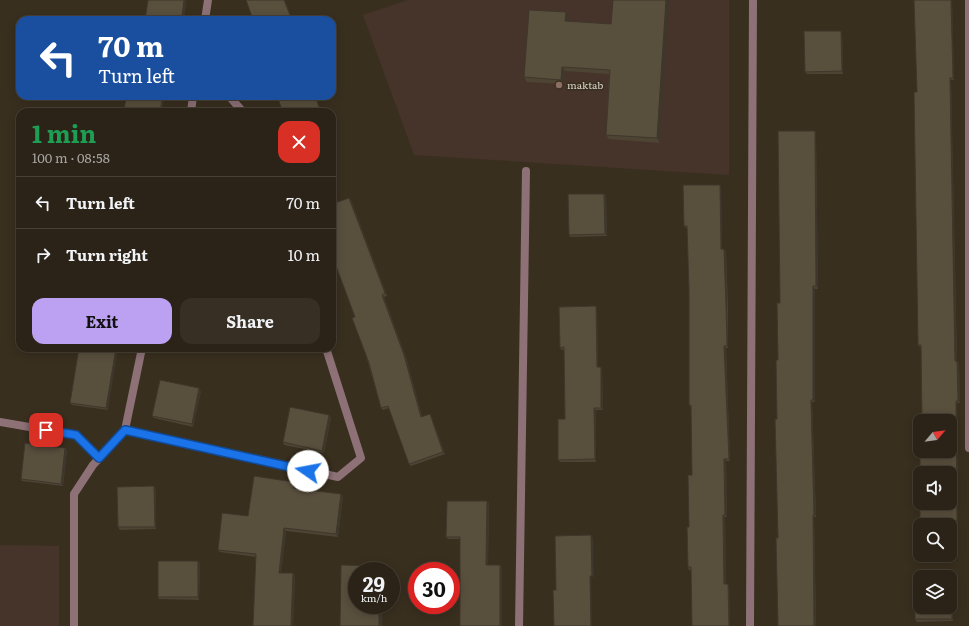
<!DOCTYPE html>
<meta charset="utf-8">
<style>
body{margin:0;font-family:Literata,serif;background:#372f24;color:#f1f3f6;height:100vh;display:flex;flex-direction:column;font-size:15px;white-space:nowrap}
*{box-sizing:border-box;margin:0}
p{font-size:13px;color:#a6a4a1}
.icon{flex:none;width:22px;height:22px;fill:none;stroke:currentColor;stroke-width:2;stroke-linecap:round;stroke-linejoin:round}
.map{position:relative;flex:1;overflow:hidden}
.side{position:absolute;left:16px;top:108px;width:320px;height:244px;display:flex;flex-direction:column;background:#2b2317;border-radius:12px;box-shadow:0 2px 10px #0003,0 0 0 1px #474036}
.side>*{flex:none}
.guide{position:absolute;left:16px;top:16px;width:320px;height:84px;border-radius:12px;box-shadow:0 2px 10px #0003,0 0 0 1px #474036;background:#1a4fa0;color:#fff;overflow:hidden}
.needle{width:26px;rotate:61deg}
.buttons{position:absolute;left:913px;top:414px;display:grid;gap:8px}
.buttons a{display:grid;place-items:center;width:44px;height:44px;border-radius:8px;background:#2b2317;box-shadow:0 2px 10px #0003,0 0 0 1px #474036;font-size:20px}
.speed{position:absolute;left:348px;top:562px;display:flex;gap:8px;font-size:20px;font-weight:700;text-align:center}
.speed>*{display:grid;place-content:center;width:52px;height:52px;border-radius:50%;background:#2b2317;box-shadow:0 2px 10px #0003,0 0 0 1px #474036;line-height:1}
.speed small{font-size:10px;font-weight:400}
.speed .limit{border:6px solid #d22;background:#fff;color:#111}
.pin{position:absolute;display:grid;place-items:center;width:34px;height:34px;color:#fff;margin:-17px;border-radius:8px;box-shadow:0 2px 6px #0006}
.me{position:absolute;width:44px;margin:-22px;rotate:282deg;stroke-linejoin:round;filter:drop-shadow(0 0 3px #0008)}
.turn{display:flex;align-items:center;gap:14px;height:84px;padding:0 16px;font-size:18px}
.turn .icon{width:52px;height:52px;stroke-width:2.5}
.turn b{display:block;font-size:28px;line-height:34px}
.round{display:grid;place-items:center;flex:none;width:42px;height:42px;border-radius:12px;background:#372f24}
.overview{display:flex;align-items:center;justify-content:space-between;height:68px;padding:0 16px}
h1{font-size:24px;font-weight:700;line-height:30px;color:#1e9e55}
.action{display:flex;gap:8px;margin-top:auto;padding:8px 16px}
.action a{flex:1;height:46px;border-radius:12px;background:#bca0f2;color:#111;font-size:16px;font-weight:700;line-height:46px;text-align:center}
.action a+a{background:#372f24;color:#f1f3f6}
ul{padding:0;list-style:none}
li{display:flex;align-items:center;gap:12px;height:52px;padding:0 16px;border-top:1px solid #474036}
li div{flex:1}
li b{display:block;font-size:15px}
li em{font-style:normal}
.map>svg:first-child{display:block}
.education{fill:#46342b}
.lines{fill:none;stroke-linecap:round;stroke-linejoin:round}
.street{stroke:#8d7177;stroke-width:8}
.wall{fill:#4d4434}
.shaded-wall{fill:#3e372b}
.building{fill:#594f3d;stroke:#3e372b}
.route-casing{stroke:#114b97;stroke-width:10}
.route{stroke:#1a73e8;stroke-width:7}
.education-dot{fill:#8d6e63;stroke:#392f1f;stroke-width:1.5}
.labels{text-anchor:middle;stroke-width:3;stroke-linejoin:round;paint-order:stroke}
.poi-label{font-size:10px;fill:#dbd5cb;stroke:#392f1f;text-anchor:start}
</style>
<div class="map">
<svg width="969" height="626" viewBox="0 0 969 626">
<rect width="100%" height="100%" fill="#392f1f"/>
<g class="education">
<path d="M408,0H729V175L414,155L363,15Z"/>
<path d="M0,545L59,546V626H0Z"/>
</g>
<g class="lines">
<g class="street">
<path d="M969,0V448"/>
<path d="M205,20L208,0"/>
<path d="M229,96L243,112"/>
<path d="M191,112L193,96"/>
<path d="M0,422L76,435L99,458"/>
<path d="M125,430L338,477L361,458L326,348"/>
<path d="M74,626V494L93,465L125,430L142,348"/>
<path d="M519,626L526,171"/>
<path d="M750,626L753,0"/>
</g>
</g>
<g class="wall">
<path d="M148,0H186L184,19L179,18V20H145Z"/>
<path d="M914,0H952L954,80H951L957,361L959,363L960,403H957L958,524H922L920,522L950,451L921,347H920L918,345L917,92Z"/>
<path d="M569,16L568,22L611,24L660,143L609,139L606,135L609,74L565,71L564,84L527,82L524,77Z"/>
<path d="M841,31L842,33L843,74H807L805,72Z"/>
<path d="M816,133L818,289H815V402H812L816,517H814L816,626H778V538L777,419L780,303Z"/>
<path d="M720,185L721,187L722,249H724L726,251L728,308V348H726L730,461H726L727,517H725L726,584L729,586L730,626H692L691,570H689L688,567L689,527L692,475L691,407L689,405V290L687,228H686L684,226Z"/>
<path d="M604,194L606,196L607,236L570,237L569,235Z"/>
<path d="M351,200L387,296L384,297L406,357L422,416H431L445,454L411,466L409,464L389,408L383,410L381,408L355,317Z"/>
<path d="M596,306L597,309L598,367H601L602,369L603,410H596V462H560L558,460L565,419L564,350H562L560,348Z"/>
<path d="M79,348L108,410L72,405L70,403Z"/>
<path d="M201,391L193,427L154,418L152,416Z"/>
<path d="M329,415L331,418L324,453L284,445L283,442Z"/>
<path d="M65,448L67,450L63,486L22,481L21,479Z"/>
<path d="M294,482L296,485L295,489L343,496L338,537L286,531L281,573H293L295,576L293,626H253L256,557L220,552L218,550L248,516Z"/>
<path d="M156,488V529L120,530L118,527Z"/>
<path d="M487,501L489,503L488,565H500L502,568V626L460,539H448L446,537Z"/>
<path d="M198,561L200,563L199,600L159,599L158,597Z"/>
<path d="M953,581V621L917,622L915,619Z"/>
</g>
<g class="shaded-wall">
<path d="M184,0H186L184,19L182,16Z"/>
<path d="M284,0H285L293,20H292Z"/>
<path d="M666,0H669L660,143L657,138Z"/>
<path d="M951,0H952L954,80L953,78Z"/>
<path d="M566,12L569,16L568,26L565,21Z"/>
<path d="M841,31L842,33L843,74L842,71Z"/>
<path d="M562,67L565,71L564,84L561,80Z"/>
<path d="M950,78L951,80L957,363L955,361Z"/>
<path d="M163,96H165L162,112H160Z"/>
<path d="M315,96H316L322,112H321Z"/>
<path d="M815,131L816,133L818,289L816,286Z"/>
<path d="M720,185L721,187L722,251L721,249Z"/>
<path d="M604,194L606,196L607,236L605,234Z"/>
<path d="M349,198L351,200L387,296L385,293Z"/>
<path d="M724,249L726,251L728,348L727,346Z"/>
<path d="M813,286L815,289V402L813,400Z"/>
<path d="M382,295L384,297L406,357L423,419L421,417Z"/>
<path d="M596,306L597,309L598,369L597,367Z"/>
<path d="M724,346L726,348L730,461L729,459Z"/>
<path d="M116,348H118L108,410L106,408Z"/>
<path d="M957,361L959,363L960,403L958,401Z"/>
<path d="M601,367L602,369L603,410L601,408Z"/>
<path d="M199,388L201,391L193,427L192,424Z"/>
<path d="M811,400L812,402L816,517L814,515Z"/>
<path d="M956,401L957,403L958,524L957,521Z"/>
<path d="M594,408L596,410V462L595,459Z"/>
<path d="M430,414L431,416L445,454L443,452Z"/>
<path d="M329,415L331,418L324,453L322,451Z"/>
<path d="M65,448L67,450L63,486L61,484Z"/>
<path d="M724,459L726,461L727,517L725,515Z"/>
<path d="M294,482L296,485L295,491L293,488Z"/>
<path d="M154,486L156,488V529L155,527Z"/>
<path d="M341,494L343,496L338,537L336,534Z"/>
<path d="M487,501L489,503L488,567L486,565Z"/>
<path d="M723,515L725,517L726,586L724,584Z"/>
<path d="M813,515L814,517L816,626H814Z"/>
<path d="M284,528L286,531L281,576L279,573Z"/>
<path d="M591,535L593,538L594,578L592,576Z"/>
<path d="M198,561L200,563L199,600L198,597Z"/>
<path d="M500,565L502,568V626H500Z"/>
<path d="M380,566L383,571H380Z"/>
<path d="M293,573L295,576L293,626H291Z"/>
<path d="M590,576L591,578L592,626H591Z"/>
<path d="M951,578L953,581V621L952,619Z"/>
<path d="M728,584L729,586L730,626H729Z"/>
<path d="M379,605H383L382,626H379Z"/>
</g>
<g class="building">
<path d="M148,0H184L182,16H178L177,20H145Z"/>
<path d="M246,0H284L292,20H253Z"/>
<path d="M613,0H666L657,138L606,135L610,70L562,67L561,80L524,77L529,10L566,12L565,21L611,24Z"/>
<path d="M914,0H951L953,78H950L955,361H957L958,401H956L957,521L920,522V503H950V473H920V424V451H950V421H922L921,345H918L914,92H917Z"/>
<path d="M804,31H841L842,71L805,72Z"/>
<path d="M126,96H163L160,112H124Z"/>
<path d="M277,96H315L321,112H283Z"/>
<path d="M778,131H815L816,286H813V400H811L814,515H813L814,626H778L776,538H778L775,419H777L776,360H778L777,303H780Z"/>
<path d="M683,185H720L721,249H724L726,305L727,346H724L729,459H724L725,515H723L724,584H728L729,626H692L691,567H688L687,527H689L688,475H692L691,405H689V290L687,226H684Z"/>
<path d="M568,194H604L605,234L569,235Z"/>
<path d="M349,198L385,293L382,295L404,355L421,417L430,414L443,452L409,464L388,406L381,408L369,363L352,318L355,317L332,255V204Z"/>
<path d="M596,306L597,367H601V408H594L595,459L558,460V419H565L564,347L560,348L559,307Z"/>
<path d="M79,348H116L106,408L70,403Z"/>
<path d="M160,380L199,388L192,424L152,416Z"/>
<path d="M290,407L329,415L322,451L283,442Z"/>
<path d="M25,443L65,448L61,484L21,479Z"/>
<path d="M254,476L294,482L293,488L341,494L336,534L284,528L279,573H293L291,626H253L256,554L218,550L222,513L248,516Z"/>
<path d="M154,486L155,527H118L117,487Z"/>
<path d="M447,501H487L486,565H500V626H460V537H446Z"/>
<path d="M591,535L592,576H590L591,626H554L553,590H556L555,536Z"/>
<rect x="158" y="561" width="40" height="36"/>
<path d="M341,565L380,566V571H357V605H379V626H340Z"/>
<path d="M950,578H951L952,619H915V579H920V607H950Z"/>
</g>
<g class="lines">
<g class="route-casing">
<path id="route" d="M46,430L76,435L99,458L125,430L308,471"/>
</g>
<use href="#route" class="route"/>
</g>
<circle class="education-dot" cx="559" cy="85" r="4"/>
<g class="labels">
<g class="poi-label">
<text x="567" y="89">maktab</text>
</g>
</g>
</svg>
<div class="buttons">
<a><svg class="needle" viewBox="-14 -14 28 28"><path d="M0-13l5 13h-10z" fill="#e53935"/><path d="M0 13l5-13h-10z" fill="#a6a4a1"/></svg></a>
<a><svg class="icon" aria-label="sound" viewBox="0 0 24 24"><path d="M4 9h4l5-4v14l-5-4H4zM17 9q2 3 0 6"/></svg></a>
<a><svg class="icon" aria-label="search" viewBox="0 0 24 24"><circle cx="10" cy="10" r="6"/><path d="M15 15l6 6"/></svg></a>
<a><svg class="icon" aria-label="layers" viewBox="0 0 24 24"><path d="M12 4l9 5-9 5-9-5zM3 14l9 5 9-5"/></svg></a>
</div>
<div class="speed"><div>29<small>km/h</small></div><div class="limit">30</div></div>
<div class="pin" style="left:46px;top:430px;background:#d93025"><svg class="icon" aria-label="arrive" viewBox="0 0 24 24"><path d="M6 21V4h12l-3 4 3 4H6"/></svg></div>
<svg class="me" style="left:308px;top:471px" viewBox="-20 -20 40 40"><circle r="19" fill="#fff"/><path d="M0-13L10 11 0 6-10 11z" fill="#1a73e8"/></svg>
<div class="guide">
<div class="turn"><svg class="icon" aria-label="left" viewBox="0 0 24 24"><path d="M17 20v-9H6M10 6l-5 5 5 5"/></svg><div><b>70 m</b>Turn left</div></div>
</div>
<section class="side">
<div class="overview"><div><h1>1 min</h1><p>100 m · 08:58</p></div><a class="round" style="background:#d93025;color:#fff"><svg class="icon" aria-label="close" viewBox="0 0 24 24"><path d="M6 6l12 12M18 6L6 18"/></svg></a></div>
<ul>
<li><svg class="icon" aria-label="left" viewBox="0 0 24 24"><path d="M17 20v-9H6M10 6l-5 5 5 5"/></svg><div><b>Turn left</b></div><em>70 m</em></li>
<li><svg class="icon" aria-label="right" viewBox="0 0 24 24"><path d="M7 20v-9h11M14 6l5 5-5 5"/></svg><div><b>Turn right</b></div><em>10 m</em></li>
</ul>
<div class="action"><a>Exit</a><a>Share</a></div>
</section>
</div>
